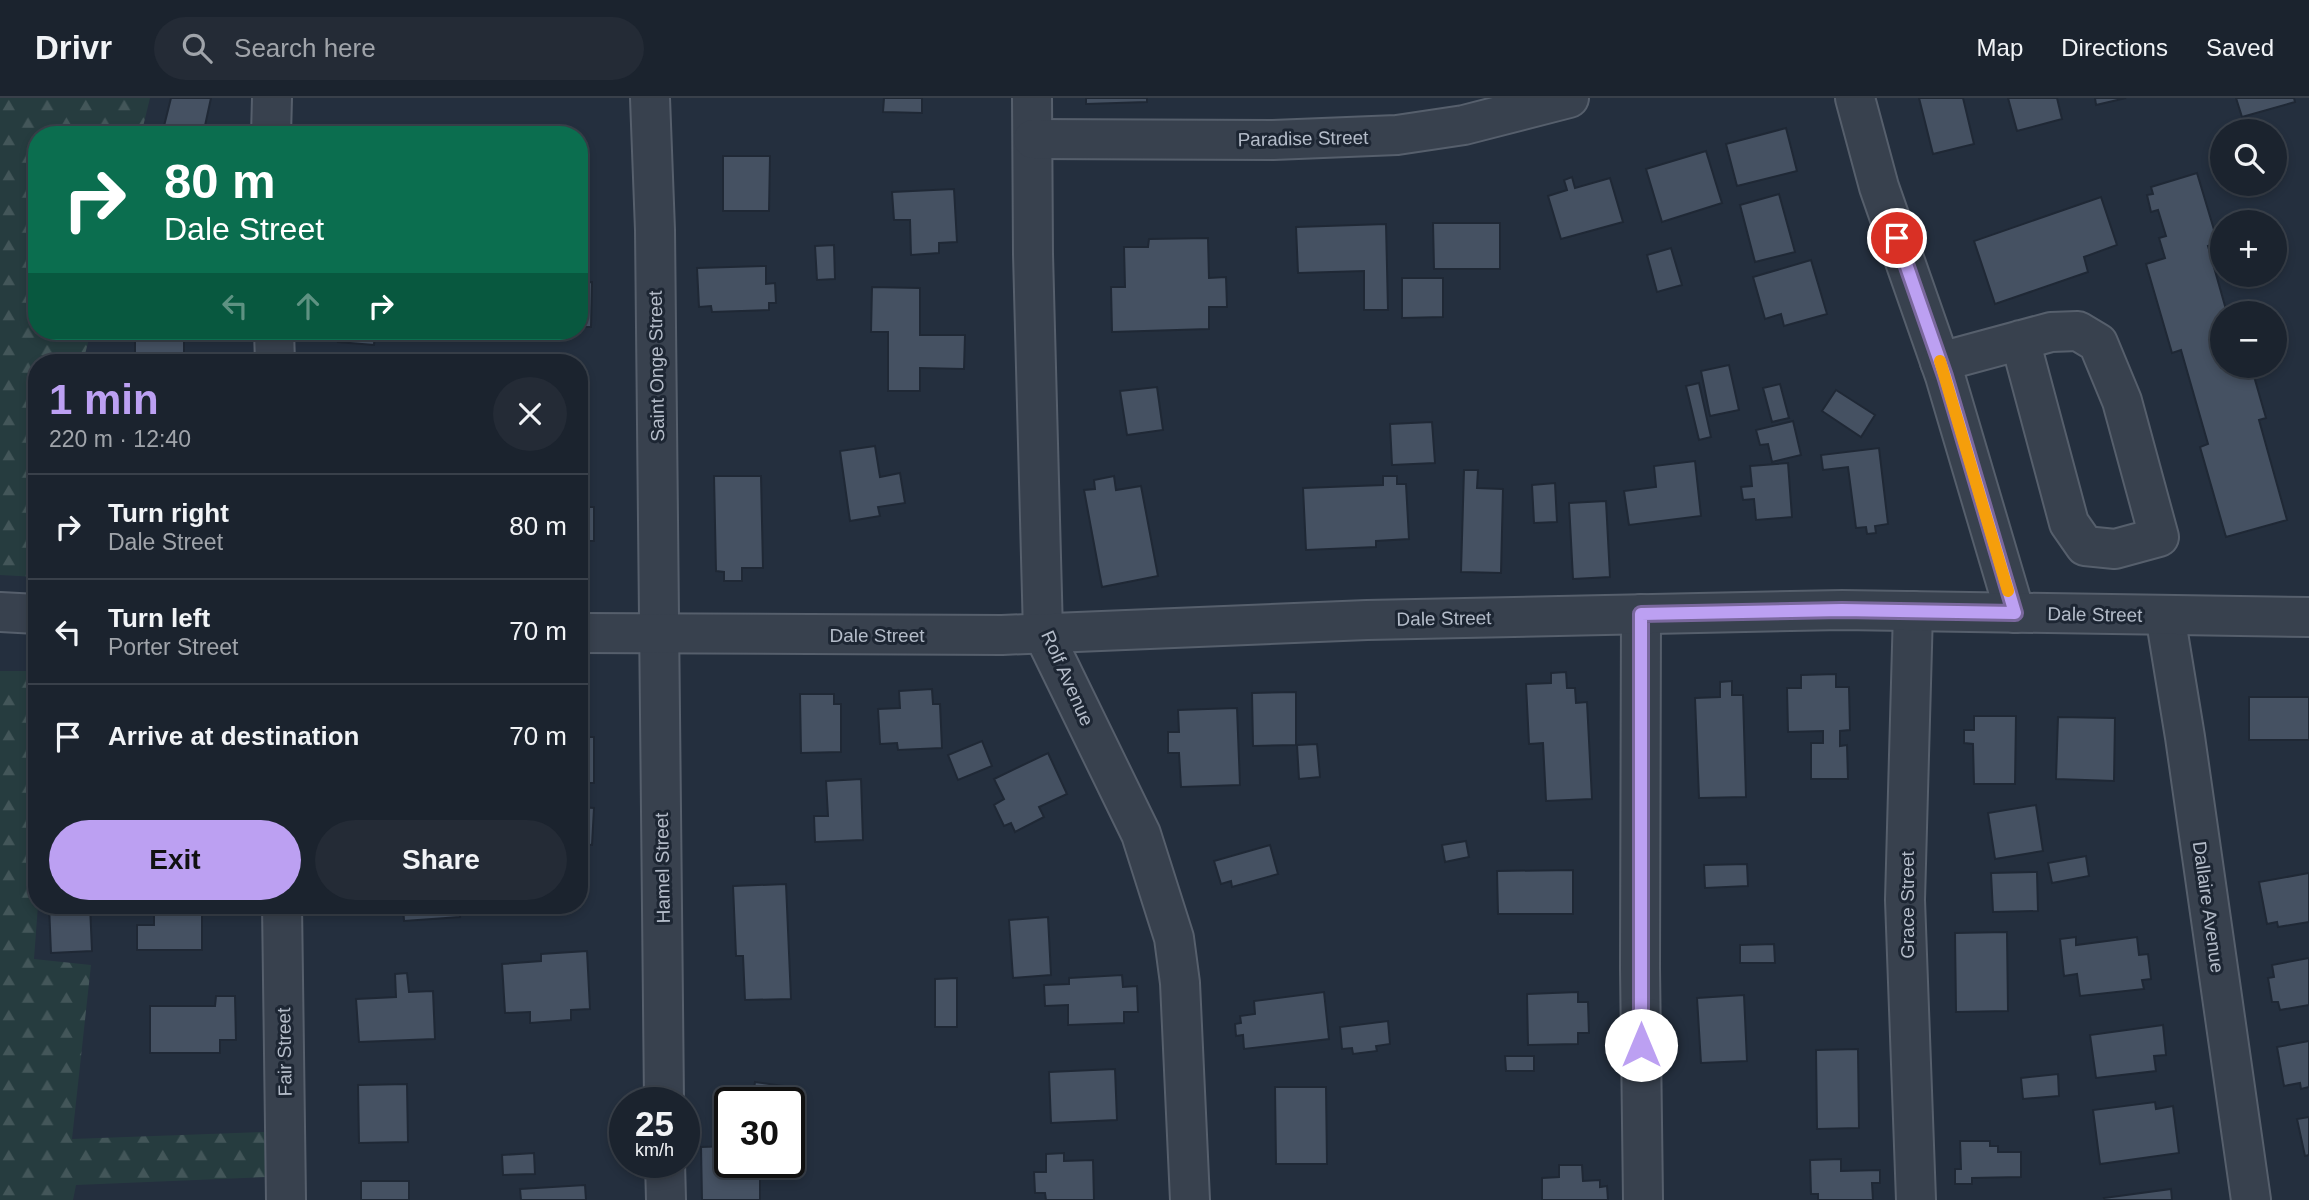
<!DOCTYPE html>
<meta charset="utf-8">
<style>
body{margin:0;font-family:Helvetica,sans-serif;background:#242b36;color:#f1f3f6;height:100vh;display:flex;flex-direction:column;font-size:26px;white-space:nowrap}
*{box-sizing:border-box;margin:0}
p{font-size:23px;color:#a0a4aa}
.icon{flex:none;width:38px;height:38px;fill:none;stroke:currentColor;stroke-width:2;stroke-linecap:round;stroke-linejoin:round}
.map{position:relative;flex:1;overflow:hidden}
.side{position:absolute;left:28px;top:256px;width:560px;height:560px;display:flex;flex-direction:column;background:#1b232e;border-radius:28px;box-shadow:0 4px 10px #0003,0 0 0 2px #39404a}
.side>*{flex:none}
.guide{position:absolute;left:28px;top:28px;width:560px;height:214px;border-radius:28px;box-shadow:0 4px 10px #0003,0 0 0 2px #39404a;background:#0b6e4f;color:#fff;overflow:hidden}
.fabs{position:absolute;left:2210px;top:21px;display:grid;gap:14px}
.fabs a{display:grid;place-items:center;width:77px;height:77px;border-radius:50%;background:#1b232e;box-shadow:0 4px 10px #0003,0 0 0 2px #39404a;font-size:35px}
.speed{position:absolute;left:609px;top:989px;display:flex;gap:14px;font-size:35px;font-weight:700;text-align:center}
.speed>*{display:grid;place-content:center;width:91px;height:91px;border-radius:50%;background:#1b232e;box-shadow:0 4px 10px #0003,0 0 0 2px #39404a;line-height:1}
.speed small{font-size:18px;font-weight:400}
.speed .limit{border:4px solid #111;border-radius:10px;background:#fff;color:#111}
.pin{position:absolute;display:grid;place-items:center;width:60px;height:60px;color:#fff;margin:-30px;border:4px solid #fff;border-radius:50%;box-shadow:0 2px 7px #0007}
.me{position:absolute;width:77px;margin:-38px;rotate:0deg;stroke-linejoin:round;filter:drop-shadow(0 0 5px #0008)}
.turn{display:flex;align-items:center;gap:24px;height:147px;padding:0 21px;font-size:32px}
.turn .icon{width:91px;height:91px;stroke-width:2.5}
.turn b{display:block;font-size:49px;line-height:60px}
.lanes{display:flex;align-items:center;height:66px;padding:0 21px;background:#0003;justify-content:center;gap:35px;direction:ltr}
.lanes .off{opacity:.35}
.round{display:grid;place-items:center;flex:none;width:74px;height:74px;border-radius:37px;background:#242b36}
.head{display:flex;align-items:center;justify-content:space-between;height:119px;padding:0 21px}
h1{font-size:42px;font-weight:800;line-height:52px;color:#bca0f2}
.button{display:flex;gap:14px;margin-top:auto;padding:14px 21px}
.button a{flex:1;height:80px;border-radius:42px;background:#bca0f2;color:#111;font-size:28px;font-weight:800;line-height:80px;text-align:center}
.button a+a{background:#242b36;color:#f1f3f6}
ul{padding:0;list-style:none}
li{display:flex;align-items:center;gap:21px;height:105px;padding:0 21px;border-top:2px solid #39404a}
li div{flex:1}
li b{display:block;font-size:26px}
li em{font-style:normal}
header{display:flex;align-items:center;gap:42px;box-sizing:border-box;height:98px;padding:0 35px;background:#1b232e;border-bottom:2px solid #39404a}
header strong{font-size:33px}
nav{display:flex;gap:38px;margin-inline-start:auto;font-size:24px}
.search{width:490px;height:63px;background:#242b36;display:flex;align-items:center;gap:18px;box-sizing:border-box;padding:0 24px;border-radius:38px;color:#a0a4aa;font-size:26px}
.map>svg:first-child{display:block}
.forest{fill:url(#forest-firs)}
.building{fill:#455162;stroke:#1f2835;stroke-width:2}
.lines{fill:none;stroke-linecap:round;stroke-linejoin:round}
.minor-casing{stroke:#565f6c;stroke-width:42}
.minor{stroke:#38414e;stroke-width:38}
.route-casing{stroke:#7a689d;stroke-width:18}
.route{stroke:#bca0f2;stroke-width:12}
.slow{stroke:#f59e0b;stroke-width:12}
.labels{text-anchor:middle;stroke-width:6;stroke-linejoin:round;paint-order:stroke}
.street-label{font-size:19px;fill:#b4bcc9;stroke:#1d2633}
</style>
<header>
<strong>Drivr</strong>
<div class="search"><svg class="icon" aria-label="search" viewBox="0 0 24 24"><circle cx="10" cy="10" r="6"/><path d="M15 15l6 6"/></svg>Search here</div>
<nav><a>Map</a><a>Directions</a><a>Saved</a></nav>
</header>
<div class="map">
<svg width="2309" height="1102" viewBox="0 0 2309 1102">
<defs>
<pattern id="forest-firs" width="22" height="20" patternUnits="userSpaceOnUse" patternTransform="scale(1.75)"><rect width="22" height="20" fill="#263c3f"/><path d="M5 1l3.5 6h-7zM16 11l3.5 6h-7z" fill="#435659"/></pattern>
</defs>
<rect width="100%" height="100%" fill="#242f3e"/>
<g class="forest">
<path d="M0,0H150L141,37H37V233H91L83,264H37V479L0,477Z"/>
<path d="M0,573H37V807H38L34,861L91,867L72,1041L264,1034L267,1079L76,1087L73,1102H0Z"/>
</g>
<g class="building">
<path d="M171,0H211L203,37L162,36Z"/>
<path d="M884,0H922V15L883,14Z"/>
<path d="M1086,0H1147V4L1086,6Z"/>
<path d="M1919,0H1963L1974,46L1933,56Z"/>
<path d="M2008,0H2057L2062,21L2017,33Z"/>
<path d="M2095,0H2126L2096,7Z"/>
<path d="M2236,0H2294L2295,4L2242,19Z"/>
<path d="M1786,30L1797,73L1737,88L1726,46Z"/>
<path d="M1706,53L1722,105L1662,124L1646,71Z"/>
<path d="M723,58H770L769,113H723Z"/>
<path d="M2197,75L2218,145L2208,148L2227,215H2222V268H2251L2266,320L2259,322L2287,422L2226,439L2200,349L2208,346L2181,252L2172,255L2146,166L2165,160L2159,140L2166,138L2158,112L2151,114L2147,97L2153,96L2151,89Z"/>
<path d="M1572,79L1575,90L1610,80L1623,124L1561,141L1548,98L1567,92L1564,82Z"/>
<path d="M954,91L957,144L939,145V155L911,157L910,122H894L892,94Z"/>
<path d="M1779,96L1795,154L1755,164L1740,107Z"/>
<path d="M2101,99L2117,147L2084,159L2088,174L1995,206L1974,143Z"/>
<path d="M1433,125H1500V171H1434Z"/>
<path d="M1386,126L1388,212H1364V173L1298,175L1296,129Z"/>
<path d="M1208,140L1209,180L1226,179L1227,209H1209V231L1112,234L1111,189H1125L1124,149H1148L1149,141Z"/>
<path d="M834,147L835,181L817,182L815,148Z"/>
<path d="M1671,150L1682,187L1657,194L1647,157Z"/>
<path d="M1811,162L1827,216L1784,228L1781,216L1765,221L1753,179Z"/>
<path d="M766,168V186L775,185L776,205H769V212L712,214L711,208L699,209L697,170Z"/>
<path d="M1402,180H1443V219L1402,220Z"/>
<path d="M592,184L591,229H579V185Z"/>
<path d="M872,189L920,190V237H965L964,271L920,270V293H888V234H871Z"/>
<path d="M135,233H195V237H184V264H135Z"/>
<path d="M339,233H375L374,247L338,244Z"/>
<path d="M1729,267L1739,312L1710,318L1701,273Z"/>
<path d="M1699,285L1711,339L1699,342L1686,288Z"/>
<path d="M1780,286L1789,320L1772,324L1763,290Z"/>
<path d="M1157,289L1163,332L1127,337L1120,293Z"/>
<path d="M1836,292L1875,317L1861,339L1822,313Z"/>
<path d="M1793,323L1801,357L1772,364L1768,346L1760,347L1756,332Z"/>
<path d="M1432,324L1435,365L1392,367L1390,326Z"/>
<path d="M875,348L880,379L900,375L905,405L878,409L880,418L850,423L840,353Z"/>
<path d="M1879,350L1888,426L1875,428L1876,435L1867,436L1866,429L1856,430L1848,369L1823,372L1821,357Z"/>
<path d="M1695,363L1701,418L1629,427L1624,393L1656,389L1654,368Z"/>
<path d="M1788,365L1792,419L1756,422L1754,401L1743,402L1741,389L1752,388L1750,368Z"/>
<path d="M1464,372H1478L1477,390L1503,391L1501,475L1461,474Z"/>
<path d="M714,378H761L763,470H742V483H724V474L716,473Z"/>
<path d="M1114,378L1116,392L1141,388L1158,478L1102,489L1084,392L1095,391L1094,382Z"/>
<path d="M1383,378H1397V386H1406L1409,441L1376,443V449L1306,452L1303,390L1383,387Z"/>
<path d="M1555,385L1557,424L1534,425L1532,387Z"/>
<path d="M579,401H589V409H594V443H579Z"/>
<path d="M1606,403L1610,479L1573,481L1569,405Z"/>
<path d="M1566,574L1567,590H1575L1576,605L1587,604L1592,701L1546,703L1543,645L1529,646L1526,586L1551,585V575Z"/>
<path d="M1836,576V589H1849L1850,632L1840,633V648L1847,647L1848,681H1811V645H1823V633L1788,634L1787,590H1801V577Z"/>
<path d="M1732,583V597H1743L1746,699L1699,700L1695,600L1720,599V584Z"/>
<path d="M932,591L933,606H940L942,650L898,652L897,645L880,646L878,611L900,610L899,593Z"/>
<path d="M1296,594V647L1253,648L1252,595Z"/>
<path d="M800,596H834V606H841V654L801,655Z"/>
<rect x="2249" y="599" width="60" height="43"/>
<path d="M1237,610L1240,687L1181,689L1179,655H1168V634H1179L1178,612Z"/>
<path d="M1974,618H2016L2015,686H1974L1973,646L1964,645V632H1974Z"/>
<path d="M2058,619L2115,620L2114,683L2056,681Z"/>
<path d="M579,622H588L587,639H594V685H586V695H579Z"/>
<path d="M982,643L992,668L958,682L948,657Z"/>
<path d="M1317,646L1320,679L1299,681L1297,647Z"/>
<path d="M1048,655L1067,696L1039,709L1044,719L1015,734L1011,725L1004,728L994,707L1004,701L994,681Z"/>
<path d="M861,681L863,742L815,744L814,718H828L826,683Z"/>
<path d="M2036,707L2043,753L1995,761L1988,715Z"/>
<path d="M579,709L594,710L592,747L579,746Z"/>
<path d="M1466,743L1469,759L1445,764L1442,747Z"/>
<path d="M1270,747L1278,776L1232,789L1231,783L1221,786L1214,763Z"/>
<path d="M2086,758L2089,778L2052,785L2048,765Z"/>
<path d="M1747,766L1748,788L1705,790L1704,767Z"/>
<path d="M1573,772V816H1498L1497,773Z"/>
<path d="M2037,774L2038,813L1993,814L1991,775Z"/>
<path d="M2309,775V824L2278,829L2277,824L2267,826L2259,784Z"/>
<path d="M786,786L791,901L745,902L743,858H736L733,788Z"/>
<path d="M49,807H90L92,853L51,855Z"/>
<path d="M154,807H202V852H137V827H154Z"/>
<path d="M403,807H459L460,819L404,823Z"/>
<path d="M1048,819L1051,877L1013,880L1009,822Z"/>
<path d="M2007,834L2008,913L1956,914L1955,835Z"/>
<path d="M2076,839V847L2137,839L2139,857L2148,856L2151,881L2142,882L2144,891L2080,898L2077,876L2064,878L2060,841Z"/>
<path d="M1774,846L1775,865H1740V847Z"/>
<path d="M587,853L590,911L571,912V922L530,925V914L505,915L502,866L541,863V856Z"/>
<path d="M2309,860V907L2280,912L2278,904H2272L2268,880L2274,879L2272,867Z"/>
<path d="M407,875L409,894L433,893L435,941L359,944L356,901L396,899L395,876Z"/>
<path d="M1122,877L1123,889L1137,888L1138,914H1124V925L1068,927V907L1045,908L1044,887L1069,886V880Z"/>
<path d="M957,880V929H935V881Z"/>
<path d="M1324,894L1329,941L1244,951L1243,937L1236,938L1235,926L1241,925L1240,918L1255,916L1254,903Z"/>
<path d="M1578,894V904H1588L1589,935H1578V946L1528,947L1527,896Z"/>
<path d="M1744,897L1747,963L1701,965L1697,900Z"/>
<path d="M216,898H235L236,942H220V955H150V908H215Z"/>
<path d="M1388,923L1390,946L1376,948L1377,953L1353,956L1352,950L1342,951L1340,929Z"/>
<path d="M2163,927L2166,957L2154,958L2156,973L2096,980L2090,937Z"/>
<path d="M2309,943V989L2301,991L2300,985L2284,988L2277,949Z"/>
<path d="M1858,951L1859,1030L1817,1031L1816,952Z"/>
<path d="M1505,958H1534V973H1506Z"/>
<path d="M1115,971L1117,1022L1051,1025L1049,974Z"/>
<path d="M2058,976L2059,998L2023,1001L2021,980Z"/>
<path d="M755,984L791,989L788,1004H752Z"/>
<path d="M407,986L408,1044L359,1045L358,987Z"/>
<path d="M1275,989H1326L1327,1066H1276Z"/>
<path d="M2155,1004L2156,1011L2173,1008L2179,1055L2100,1066L2093,1012Z"/>
<path d="M2309,1019V1057L2305,1058L2297,1021Z"/>
<path d="M1960,1043H1990V1048H1998V1054H2021V1079L1972,1080V1086H1955V1071H1961Z"/>
<path d="M730,1048V1064H760V1102H702L701,1049Z"/>
<path d="M534,1055L535,1076L503,1077L502,1057Z"/>
<path d="M1064,1055V1063L1093,1062L1094,1102H1046L1045,1095H1035L1034,1074H1046V1056Z"/>
<path d="M1841,1061V1073L1880,1072V1085H1872L1873,1102H1818V1096H1811L1810,1062Z"/>
<path d="M1559,1067H1582L1583,1083L1600,1082V1089L1607,1088L1608,1102H1542V1080L1559,1079Z"/>
<rect x="361" y="1083" width="48" height="19"/>
<path d="M585,1087L586,1102H521L520,1091Z"/>
<path d="M2171,1091L2172,1102H2105L2104,1100Z"/>
</g>
<g class="lines">
<g class="minor-casing">
<g id="minor">
<path d="M650,0L655,132L664,1004"/>
<path d="M1032,0L1033,156L1043,535L1141,736L1174,840L1180,885L1190,1102"/>
<path d="M1855,0L1879,89L1945,278L2015,515"/>
<path d="M271,37L272,0"/>
<path d="M1033,41L1273,42L1397,37L1464,27L1569,0"/>
<path d="M274,233L275,264"/>
<path d="M1940,264L2051,234L2078,233L2098,245L2122,303L2159,439L2115,451L2085,448L2069,425L2020,242"/>
<path d="M1913,513L1905,802L1916,1102"/>
<path d="M0,514L37,516"/>
<path d="M1641,516L1640,870L1643,1102"/>
<path d="M2165,517L2185,639L2251,1102"/>
<path d="M579,535L1002,537L1367,522L1842,512L2309,519"/>
<path d="M282,807L286,1102"/>
<path d="M665,1064L666,1102"/>
</g>
</g>
<use href="#minor" class="minor"/>
</g>
<g class="lines">
<g class="route-casing">
<path id="route" d="M1641,947V516L1842,512L2015,515L1945,278L1897,140"/>
</g>
<use href="#route" class="route"/>
<path class="slow" d="M1940,263L2008,493"/>
</g>
<g class="labels">
<g class="street-label">
<text transform="translate(1303 40) rotate(-1)" y="7">Paradise Street</text>
<text transform="translate(656 268) rotate(-91)" y="7">Saint Onge Street</text>
<text transform="translate(2095 516) rotate(1)" y="7">Dale Street</text>
<text transform="translate(1444 520) rotate(-1)" y="7">Dale Street</text>
<text x="877" y="544">Dale Street</text>
<text transform="translate(1068 580) rotate(66)" y="7">Rolf Avenue</text>
<text transform="translate(662 770) rotate(-91)" y="7">Hamel Street</text>
<text transform="translate(1907 807) rotate(-90)" y="7">Grace Street</text>
<text transform="translate(2209 809) rotate(82)" y="7">Dallaire Avenue</text>
<text transform="translate(284 954) rotate(-91)" y="7">Fair Street</text>
</g>
</g>
</svg>
<div class="fabs">
<a><svg class="icon" aria-label="search" viewBox="0 0 24 24"><circle cx="10" cy="10" r="6"/><path d="M15 15l6 6"/></svg></a>
<a>+</a>
<a>−</a>
</div>
<div class="speed"><div>25<small>km/h</small></div><div class="limit">30</div></div>
<div class="pin" style="left:1897px;top:140px;background:#d93025"><svg class="icon" aria-label="arrive" viewBox="0 0 24 24"><path d="M6 21V4h12l-3 4 3 4H6"/></svg></div>
<svg class="me" style="left:1641px;top:947px" viewBox="-20 -20 40 40"><circle r="19" fill="#fff"/><path d="M0-13L10 11 0 6-10 11z" fill="#bca0f2"/></svg>
<div class="guide">
<div class="turn"><svg class="icon" aria-label="right" viewBox="0 0 24 24"><path d="M7 20v-9h11M14 6l5 5-5 5"/></svg><div><b>80 m</b>Dale Street</div></div>
<div class="lanes"><svg class="icon off" aria-label="left" viewBox="0 0 24 24"><path d="M17 20v-9H6M10 6l-5 5 5 5"/></svg><svg class="icon off" aria-label="ahead" viewBox="0 0 24 24"><path d="M12 20V5M6 11l6-6 6 6"/></svg><svg class="icon" aria-label="right" viewBox="0 0 24 24"><path d="M7 20v-9h11M14 6l5 5-5 5"/></svg></div>
</div>
<section class="side">
<div class="head"><div><h1>1 min</h1><p>220 m · 12:40</p></div><a class="round"><svg class="icon" aria-label="close" viewBox="0 0 24 24"><path d="M6 6l12 12M18 6L6 18"/></svg></a></div>
<ul>
<li><svg class="icon" aria-label="right" viewBox="0 0 24 24"><path d="M7 20v-9h11M14 6l5 5-5 5"/></svg><div><b>Turn right</b><p>Dale Street</p></div><em>80 m</em></li>
<li><svg class="icon" aria-label="left" viewBox="0 0 24 24"><path d="M17 20v-9H6M10 6l-5 5 5 5"/></svg><div><b>Turn left</b><p>Porter Street</p></div><em>70 m</em></li>
<li><svg class="icon" aria-label="arrive" viewBox="0 0 24 24"><path d="M6 21V4h12l-3 4 3 4H6"/></svg><div><b>Arrive at destination</b></div><em>70 m</em></li>
</ul>
<div class="button"><a>Exit</a><a>Share</a></div>
</section>
</div>
